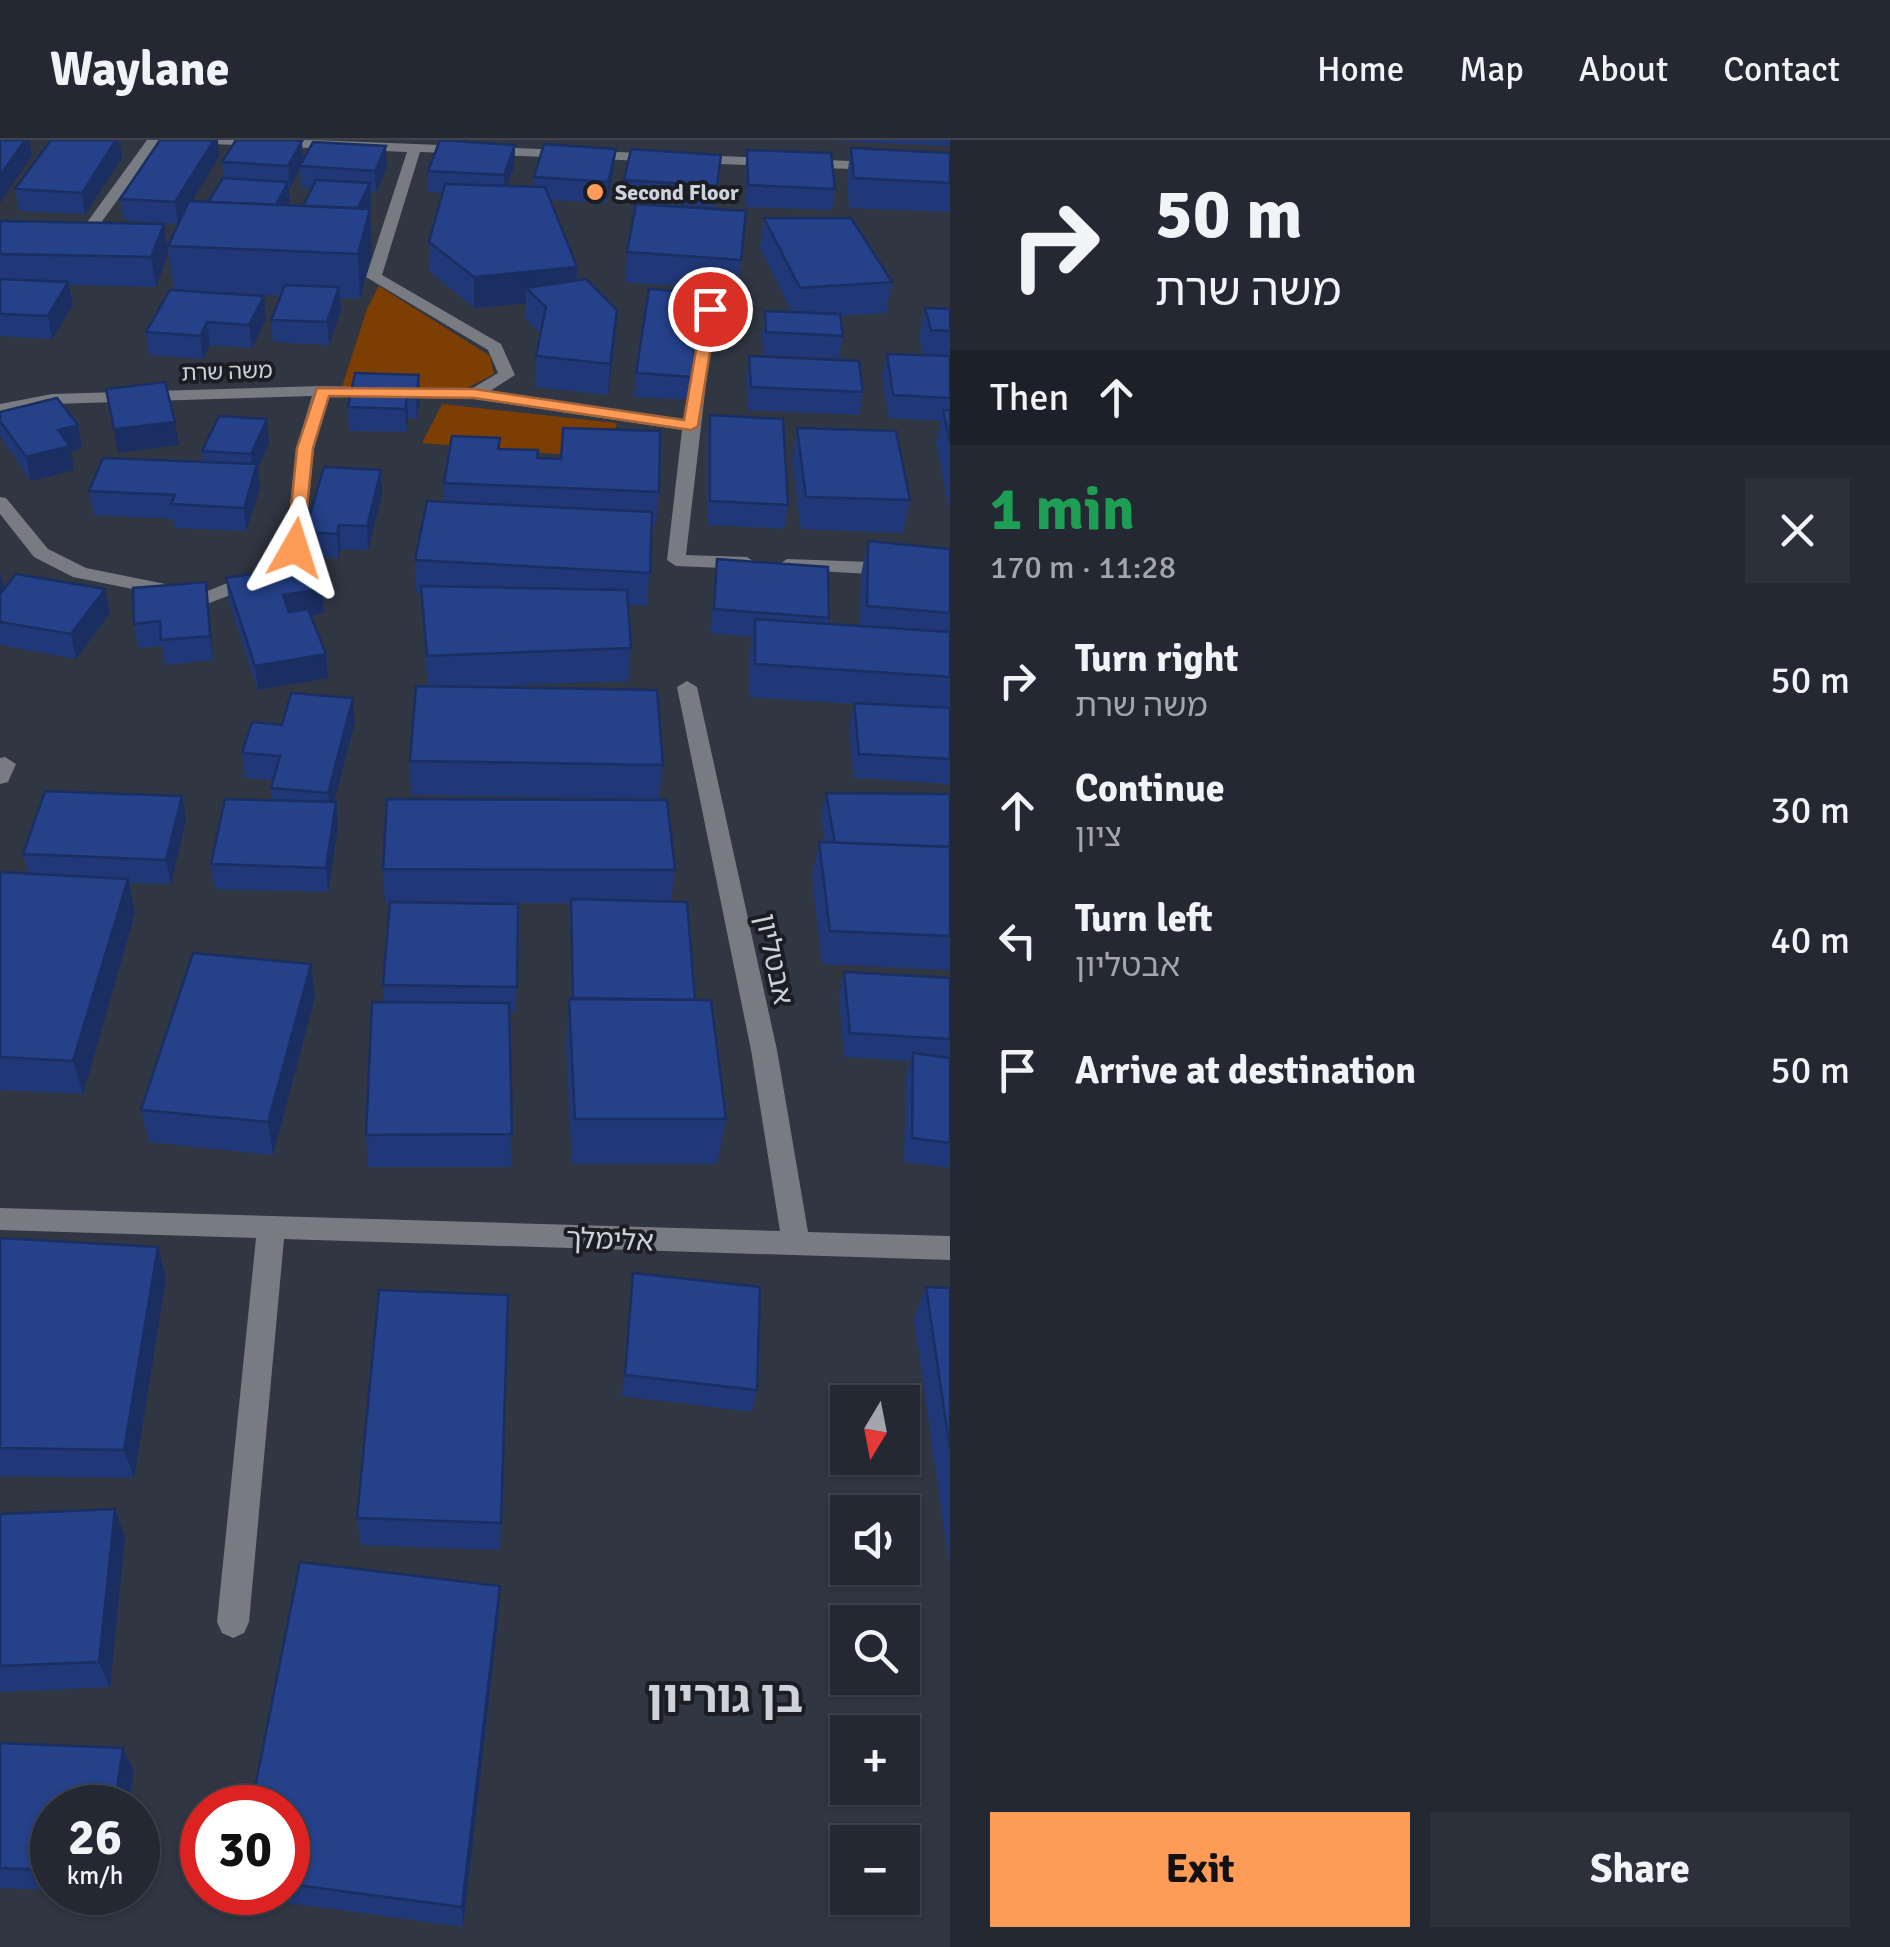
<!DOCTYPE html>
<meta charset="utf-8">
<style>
body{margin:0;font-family:Signika,"Noto Sans Hebrew",sans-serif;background:#2c303a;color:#f1f3f6;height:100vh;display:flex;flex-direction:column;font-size:38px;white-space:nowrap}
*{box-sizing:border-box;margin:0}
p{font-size:32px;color:#a3a6ac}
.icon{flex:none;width:55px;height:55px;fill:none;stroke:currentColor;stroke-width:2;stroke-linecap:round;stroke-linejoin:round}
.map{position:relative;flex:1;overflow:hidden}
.panel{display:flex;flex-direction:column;background:#242832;width:940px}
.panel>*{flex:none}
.banner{background:#242832;color:#f1f3f6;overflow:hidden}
.needle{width:65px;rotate:190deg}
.fabs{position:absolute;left:830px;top:1245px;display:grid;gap:20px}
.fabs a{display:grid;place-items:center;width:90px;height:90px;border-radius:0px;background:#242832;box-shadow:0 2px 8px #0004,0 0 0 2px #41444d;font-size:50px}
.speed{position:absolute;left:30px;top:1645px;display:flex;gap:20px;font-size:50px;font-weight:700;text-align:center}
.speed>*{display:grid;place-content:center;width:130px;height:130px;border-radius:50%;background:#242832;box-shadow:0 2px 8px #0004,0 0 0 2px #41444d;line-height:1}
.speed small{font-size:25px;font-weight:400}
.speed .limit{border:15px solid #d22;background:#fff;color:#111}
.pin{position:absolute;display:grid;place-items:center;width:85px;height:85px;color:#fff;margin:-42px;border:5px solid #fff;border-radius:50%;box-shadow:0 2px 10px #0007}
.me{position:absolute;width:110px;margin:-55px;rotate:6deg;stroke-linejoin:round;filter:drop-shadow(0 0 8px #0008)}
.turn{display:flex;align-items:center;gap:35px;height:210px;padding:0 40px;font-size:45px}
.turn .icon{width:130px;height:130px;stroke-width:2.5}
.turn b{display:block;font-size:70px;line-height:85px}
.then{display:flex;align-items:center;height:95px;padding:0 40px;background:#0003;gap:20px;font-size:38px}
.round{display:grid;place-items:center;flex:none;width:105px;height:105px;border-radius:0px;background:#2c303a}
.head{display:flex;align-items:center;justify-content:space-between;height:170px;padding:0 40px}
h1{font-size:60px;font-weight:700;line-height:75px;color:#1e9e55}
.primary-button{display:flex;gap:20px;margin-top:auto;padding:20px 40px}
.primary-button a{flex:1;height:115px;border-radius:0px;background:#fe9c57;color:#111;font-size:40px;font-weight:700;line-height:115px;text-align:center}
.primary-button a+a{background:#2c303a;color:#f1f3f6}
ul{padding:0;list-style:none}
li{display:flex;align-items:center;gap:30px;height:130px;padding:0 40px}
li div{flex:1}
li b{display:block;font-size:38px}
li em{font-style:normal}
header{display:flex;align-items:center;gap:60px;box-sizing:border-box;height:140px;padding:0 50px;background:#242832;border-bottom:2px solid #41444d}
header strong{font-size:48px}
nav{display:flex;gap:55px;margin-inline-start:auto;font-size:35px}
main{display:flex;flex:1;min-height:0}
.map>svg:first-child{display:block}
.green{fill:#7d3e04}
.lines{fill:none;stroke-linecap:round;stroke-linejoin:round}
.minor{fill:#787b81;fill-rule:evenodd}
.wall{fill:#203877;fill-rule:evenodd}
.shaded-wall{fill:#1a2e61}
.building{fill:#25418a;stroke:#1a2e61;stroke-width:2.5}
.route{fill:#fe9c57;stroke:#a56539;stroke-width:2.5}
.poi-dot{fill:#fe9c57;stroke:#1b1d23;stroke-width:4}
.labels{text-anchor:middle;stroke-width:8;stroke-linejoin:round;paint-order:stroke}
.far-poi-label{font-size:22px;font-weight:bold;fill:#ced2d9;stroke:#1b1d23;text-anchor:start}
.far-street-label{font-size:22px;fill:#ced2d9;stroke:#1b1d23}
.street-label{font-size:28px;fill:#ced2d9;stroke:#1b1d23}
.near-district-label{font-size:45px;font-weight:bold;fill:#ced2d9;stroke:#1b1d23}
</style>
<header>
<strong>Waylane</strong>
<nav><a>Home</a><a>Map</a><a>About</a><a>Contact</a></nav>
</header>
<main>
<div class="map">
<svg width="950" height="1807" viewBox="0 0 950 1807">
<rect width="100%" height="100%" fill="#303642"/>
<g class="green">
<path d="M379,146L490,216L494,234L465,249L342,247L367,169Z"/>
<path d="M442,264L617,283L608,318L422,303Z"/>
</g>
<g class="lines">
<g class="minor">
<path d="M147,0H161L92,95H82L80,92Z"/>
<path d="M204,0H313L950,25V33L420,12L382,135L501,204L515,235L490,251L684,280L702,169L715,166L686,415L747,417L756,423L747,429L676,426L667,420L682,290L474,259L329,256L314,309L304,408L274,438L207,464L73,437L34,417L0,374V357L6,358L48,409L86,428L205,452L260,430L286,406L296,309L312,256L52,264L0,274V264L52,254L322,246L471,249L498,233L488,210L366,137L407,12L211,4Z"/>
<path d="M787,419L870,422L879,428L870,434L780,429L778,425Z"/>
<path d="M687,541L697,547L777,910L808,1092L950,1096V1120L284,1099L249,1482L244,1493L233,1498L222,1493L217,1482L256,1098L0,1090V1068L780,1091L751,910L677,547Z"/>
<path d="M5,617L16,624L8,642L0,644V618Z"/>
</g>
</g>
<g class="wall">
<path d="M51,0H119L122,18L85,74L19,71L15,49Z"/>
<path d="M826,0H950V6L860,2Z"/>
<path d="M515,5L514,26L507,46L534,47V37L614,30L607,63L550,60L577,127L576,141L615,201L608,255L535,247L536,216L540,193L525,179L526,163L474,168L430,132L429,102L443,53L428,52V31Z"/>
<path d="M851,8L950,13V72L849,68L847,37Z"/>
<path d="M747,10L835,49L832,70L746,67L745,31Z"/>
<path d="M721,15L715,67L623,61L624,40Z"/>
<path d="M219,17L192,61L208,62L224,38L222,22L303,20L387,27L376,52H370L371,65L369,69L372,113L360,159L340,158L341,170L329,205L273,202L271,180L281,156L216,153L264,156L266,179L252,208L210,205L203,219L149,215L146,192L174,150L168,106L178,84L124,80L120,59ZM300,28L301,48H312L303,66L288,65V48Z"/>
<path d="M746,71L738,150L625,142L627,112Z"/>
<path d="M764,78L892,142L886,173L841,176L843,196L839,218L763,215L762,193L765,171L792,172L760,108Z"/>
<path d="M0,81L164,84L168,114L156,147L69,145L73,165L52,199L0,196Z"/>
<path d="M701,153L689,260L634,257L636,233Z"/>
<path d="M925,168L950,169V374L936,302L941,281L889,278L882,237L887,214L923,215L919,199Z"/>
<path d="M749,216L863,252L859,275L748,270L746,239Z"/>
<path d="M419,235L420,258L417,279L408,278L406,292L349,291L348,267Z"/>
<path d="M0,272L78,285L82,308L71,312L74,330L31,341L0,296Z"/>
<path d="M710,275L788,365L784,389L707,385V299Z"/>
<path d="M797,288L910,360L903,393L801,389L792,320Z"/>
<path d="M500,298V309L659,352L656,384H652L647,466L628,465L631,508L628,541L472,547L663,625L659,659L411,655L410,621L428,547L421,453H416L415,420L444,362V343Z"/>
<path d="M269,303L258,328L260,348L246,391L175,388L173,379L94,375L89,351L203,322L202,311Z"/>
<path d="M381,330L382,354L368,410L341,409L338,418L307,416L305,392Z"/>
<path d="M868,401L950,409V644L854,638L849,588L854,564L750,557V513L752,497L710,493L717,419L829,478L828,484L860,486L861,434Z"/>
<path d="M0,432L4,449L110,473L76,519L0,505Z"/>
<path d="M226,438L322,449L324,473L311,476L326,514L328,538L258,550L229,462Z"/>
<path d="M206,442L213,520L165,525L162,506L138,508L134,484Z"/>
<path d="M355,582L334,662H336L338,687L328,752L215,749L211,724L272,660L271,648L273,640L245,638L242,613L282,585Z"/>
<path d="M826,653L950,654V830L822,824L812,736L819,702H825L821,677Z"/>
<path d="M182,656L186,680L171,744L129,743L135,773L83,954L0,950V732L29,734L23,714Z"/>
<path d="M383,729L675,730L671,761L726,979L717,1024H572L566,906L569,859H571V763H480L518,764L516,872L509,871L511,1027H368L366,995L384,863L383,845L390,763H385Z"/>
<path d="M311,824L315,857L273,1015L149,1002L141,970Z"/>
<path d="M844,832L950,838V1028L904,1022L906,937L911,921L844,917L839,856Z"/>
<path d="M0,1098L158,1107L166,1138L134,1338L0,1336Z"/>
<path d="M633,1133L757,1250L752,1272L622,1256Z"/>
<path d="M926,1147L950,1148V1430L914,1178Z"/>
<path d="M508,1155L500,1410L361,1405L357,1378Z"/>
<path d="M0,1374L125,1397L110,1547L0,1552Z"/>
<path d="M499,1472L463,1787L244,1757L243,1752H288V1668Z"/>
<path d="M0,1603L123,1608L134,1631L128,1668H52V1750L0,1748Z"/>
</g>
<g class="shaded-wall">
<path d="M25,0H29L32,16L0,63V36Z"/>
<path d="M116,0H119L122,18L85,74L82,53Z"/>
<path d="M214,0H218L219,17L178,84L175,62Z"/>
<path d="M302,1L303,22L290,48L288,26Z"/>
<path d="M515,5L514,26L504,57V35Z"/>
<path d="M386,6L387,27L376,52L375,31Z"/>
<path d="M616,9L614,30L607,63L608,42Z"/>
<path d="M288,42L290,63L274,93L272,71Z"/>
<path d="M370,43L371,65L356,97L355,75Z"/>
<path d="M370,69L372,113L360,159L358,114Z"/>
<path d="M164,84L168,114L156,147L151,117Z"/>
<path d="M577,127L575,158L526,148V163L474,168V137Z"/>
<path d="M68,142L73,165L52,199L48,176Z"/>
<path d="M339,147L341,170L329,205L327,182Z"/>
<path d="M264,156L266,179L252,208L249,185Z"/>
<path d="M617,170L615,201L608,255L610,224Z"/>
<path d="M207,182L210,205L203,219L200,196Z"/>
<path d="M419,235L420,258L417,279L416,255Z"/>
<path d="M407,255L408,278L406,292L405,269Z"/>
<path d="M267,279L269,303L258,328L260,348L246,391L244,368L253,336L251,314Z"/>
<path d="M175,282L179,305L118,313L114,289Z"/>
<path d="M78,285L82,308L71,312L74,330L31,341L26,317L58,290Z"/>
<path d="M381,330L382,354L368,410L367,386Z"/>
<path d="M339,385L341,409L338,418L337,394Z"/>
<path d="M0,433L6,457L0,459Z"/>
<path d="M206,442L209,466L213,520L210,496Z"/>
<path d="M105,449L110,473L76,519L71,494Z"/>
<path d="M322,449L324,473L286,480L283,455Z"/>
<path d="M326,514L328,538L258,550L255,526Z"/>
<path d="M353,558L355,582L330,677L328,653Z"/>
<path d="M182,656L186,680L171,744L166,720Z"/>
<path d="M336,662L338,687L328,752L326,728Z"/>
<path d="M128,739L135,773L83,954L73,921Z"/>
<path d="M311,824L315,857L273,1015L268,982Z"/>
<path d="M158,1107L166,1138L134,1338L124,1310Z"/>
<path d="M115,1369L125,1397L110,1547L99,1522Z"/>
<path d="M500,1446L499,1472L463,1787L462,1767Z"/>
<path d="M123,1608L134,1631L128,1668H114Z"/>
</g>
<g class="building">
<path d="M0,0H25L0,36Z"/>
<path d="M51,0H116L82,53L15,49Z"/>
<path d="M160,0H214L175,62L120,59Z"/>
<path d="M236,0H288L302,1L288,26L222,22Z"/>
<path d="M440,0L515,5L504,35L428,31Z"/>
<path d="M313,2L386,6L375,31L300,26Z"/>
<path d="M544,4L616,9L608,42L534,37Z"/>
<path d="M851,8L950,13V43L854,38Z"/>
<path d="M631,9L721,15L717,46L624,40Z"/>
<path d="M747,10L831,13L835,49L748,45Z"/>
<path d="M223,38L288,42L276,65L208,62Z"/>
<path d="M316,40L370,43L358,68L303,66Z"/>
<path d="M445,44L545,47L577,127L474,137L429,102Z"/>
<path d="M189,61L370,69L358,114L168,106Z"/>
<path d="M636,64L746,71L741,120L627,112Z"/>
<path d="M764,78H851L892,142L800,148Z"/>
<path d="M0,81L164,84L151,117L0,114Z"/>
<path d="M0,139L68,142L48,176L0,174Z"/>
<path d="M586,139L617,170L610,224L536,216L546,167L526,148Z"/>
<path d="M285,145L339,147L327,182L271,180Z"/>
<path d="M649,149L701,153L692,237L636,233Z"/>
<path d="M170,150L264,156L249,185L207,182L200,196L146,192Z"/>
<path d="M925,168L950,169V191L931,190Z"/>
<path d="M765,171L840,174L843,196L766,192Z"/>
<path d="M887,214L950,216V258L893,255Z"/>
<path d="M749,216L859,221L863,252L751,247Z"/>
<path d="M355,233L419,235L416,255H407L405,269L348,267Z"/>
<path d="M165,242L175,282L114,289L106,249Z"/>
<path d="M57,258L78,285L58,290L70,306L26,317L0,281V272Z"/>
<path d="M943,270H950V303Z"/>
<path d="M710,275L783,279L788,365L710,361Z"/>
<path d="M219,276L267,279L251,314L202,311Z"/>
<path d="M563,288L660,291L659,352L444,343L452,296L500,298L498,309L538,310L537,318L561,319Z"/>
<path d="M797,288L896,291L910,360L806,357Z"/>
<path d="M103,318L257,324L244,368L171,364L175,355L89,351Z"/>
<path d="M324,327L381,330L367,386L339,385L337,394L305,392Z"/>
<path d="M427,361L652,372L650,433L415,420Z"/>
<path d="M868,401L950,409V473L867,466Z"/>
<path d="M717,419L828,427L829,478L714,469Z"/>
<path d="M312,424L322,449L283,455L289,472L308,469L326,514L255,526L226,438Z"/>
<path d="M16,434L105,449L71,494L0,482V454Z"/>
<path d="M206,442L210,496L161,500L160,481L134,484L133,448Z"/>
<path d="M421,446L627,450L631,508L427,516Z"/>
<path d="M755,479L950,492V537L755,524Z"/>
<path d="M416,546L657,550L663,625L410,621Z"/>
<path d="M291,553L353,558L328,653L271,648L280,616L242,613L252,582L282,585Z"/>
<path d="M854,563L950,568V619L859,614Z"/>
<path d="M45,651L182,656L166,720L23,714Z"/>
<path d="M826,653L950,654V707L835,703Z"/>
<path d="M225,659L336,662L326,728L211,724Z"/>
<path d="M387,659L667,660L675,730L383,729Z"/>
<path d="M819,702L950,707V796L830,791Z"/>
<path d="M0,732L128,739L73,921L0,917Z"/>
<path d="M571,759L687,762L695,860L573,858Z"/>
<path d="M390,762L518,764L517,847L383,845Z"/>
<path d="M193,813L311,824L268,982L141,970Z"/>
<path d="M844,832L950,838V899L850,893Z"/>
<path d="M569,859L711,860L726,979H575Z"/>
<path d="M372,862L509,863L512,994L366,995Z"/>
<path d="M913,913L950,918V1003L912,998Z"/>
<path d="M0,1098L158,1107L124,1310L0,1308Z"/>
<path d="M633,1133L760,1147L757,1250L625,1235Z"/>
<path d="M926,1147L950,1148V1309Z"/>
<path d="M379,1150L508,1155L501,1383L357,1378Z"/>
<path d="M115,1369L99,1522L0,1526V1374Z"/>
<path d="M300,1422L500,1446L462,1767L288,1744V1668H251Z"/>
<path d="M0,1603L123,1608L114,1668H52V1730L0,1728Z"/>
</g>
<path class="route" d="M710,165L717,169L698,286L691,290L474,258L329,256L313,308L303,408L295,413L287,408L297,308L317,248L474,249L684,280L703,169Z"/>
<circle class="poi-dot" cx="595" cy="52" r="10"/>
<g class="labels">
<g class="far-poi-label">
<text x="615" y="60">Second Floor</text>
</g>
<g class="far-street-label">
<text transform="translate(227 231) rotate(-2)" y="8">משה שרת</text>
</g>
<g class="street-label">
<text transform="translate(775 819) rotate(78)" y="10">אבטליון</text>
<text transform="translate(610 1099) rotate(2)" y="10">אלימלך</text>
</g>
<g class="near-district-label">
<text x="725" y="1572">בן גוריון</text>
</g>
</g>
</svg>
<div class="fabs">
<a><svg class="needle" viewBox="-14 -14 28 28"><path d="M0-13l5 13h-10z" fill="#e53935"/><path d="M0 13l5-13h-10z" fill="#a3a6ac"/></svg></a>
<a><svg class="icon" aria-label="sound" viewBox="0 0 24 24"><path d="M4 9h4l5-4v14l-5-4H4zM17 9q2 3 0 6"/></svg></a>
<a><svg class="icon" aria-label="search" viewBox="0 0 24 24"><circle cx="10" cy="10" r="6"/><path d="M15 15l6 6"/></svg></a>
<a>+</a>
<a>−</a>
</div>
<div class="speed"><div>26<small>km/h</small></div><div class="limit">30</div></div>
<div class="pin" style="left:710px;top:169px;background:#d93025"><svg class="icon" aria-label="arrive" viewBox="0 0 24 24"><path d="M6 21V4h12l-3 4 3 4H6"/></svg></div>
<svg class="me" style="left:295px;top:408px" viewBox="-20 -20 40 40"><path d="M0-17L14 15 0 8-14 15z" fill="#fe9c57" stroke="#fff" stroke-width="4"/></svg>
</div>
<section class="panel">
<div class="banner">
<div class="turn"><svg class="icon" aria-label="right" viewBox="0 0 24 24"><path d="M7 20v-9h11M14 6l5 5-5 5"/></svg><div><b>50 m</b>משה שרת</div></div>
<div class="then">Then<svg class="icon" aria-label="ahead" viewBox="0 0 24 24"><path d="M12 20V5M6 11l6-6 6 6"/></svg></div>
</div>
<div class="head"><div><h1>1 min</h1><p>170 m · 11:28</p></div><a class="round"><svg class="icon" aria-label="close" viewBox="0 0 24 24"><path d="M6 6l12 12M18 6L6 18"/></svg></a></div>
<ul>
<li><svg class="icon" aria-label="right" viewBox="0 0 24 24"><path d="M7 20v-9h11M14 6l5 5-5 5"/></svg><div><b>Turn right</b><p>משה שרת</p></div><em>50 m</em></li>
<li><svg class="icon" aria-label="ahead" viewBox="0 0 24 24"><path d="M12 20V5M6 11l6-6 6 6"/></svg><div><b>Continue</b><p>ציון</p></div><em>30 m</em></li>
<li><svg class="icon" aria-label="left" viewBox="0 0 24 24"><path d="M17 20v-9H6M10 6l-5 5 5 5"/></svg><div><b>Turn left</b><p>אבטליון</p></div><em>40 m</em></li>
<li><svg class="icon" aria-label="arrive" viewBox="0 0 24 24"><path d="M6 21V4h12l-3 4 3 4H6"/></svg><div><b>Arrive at destination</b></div><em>50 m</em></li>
</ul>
<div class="primary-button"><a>Exit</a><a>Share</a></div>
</section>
</main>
